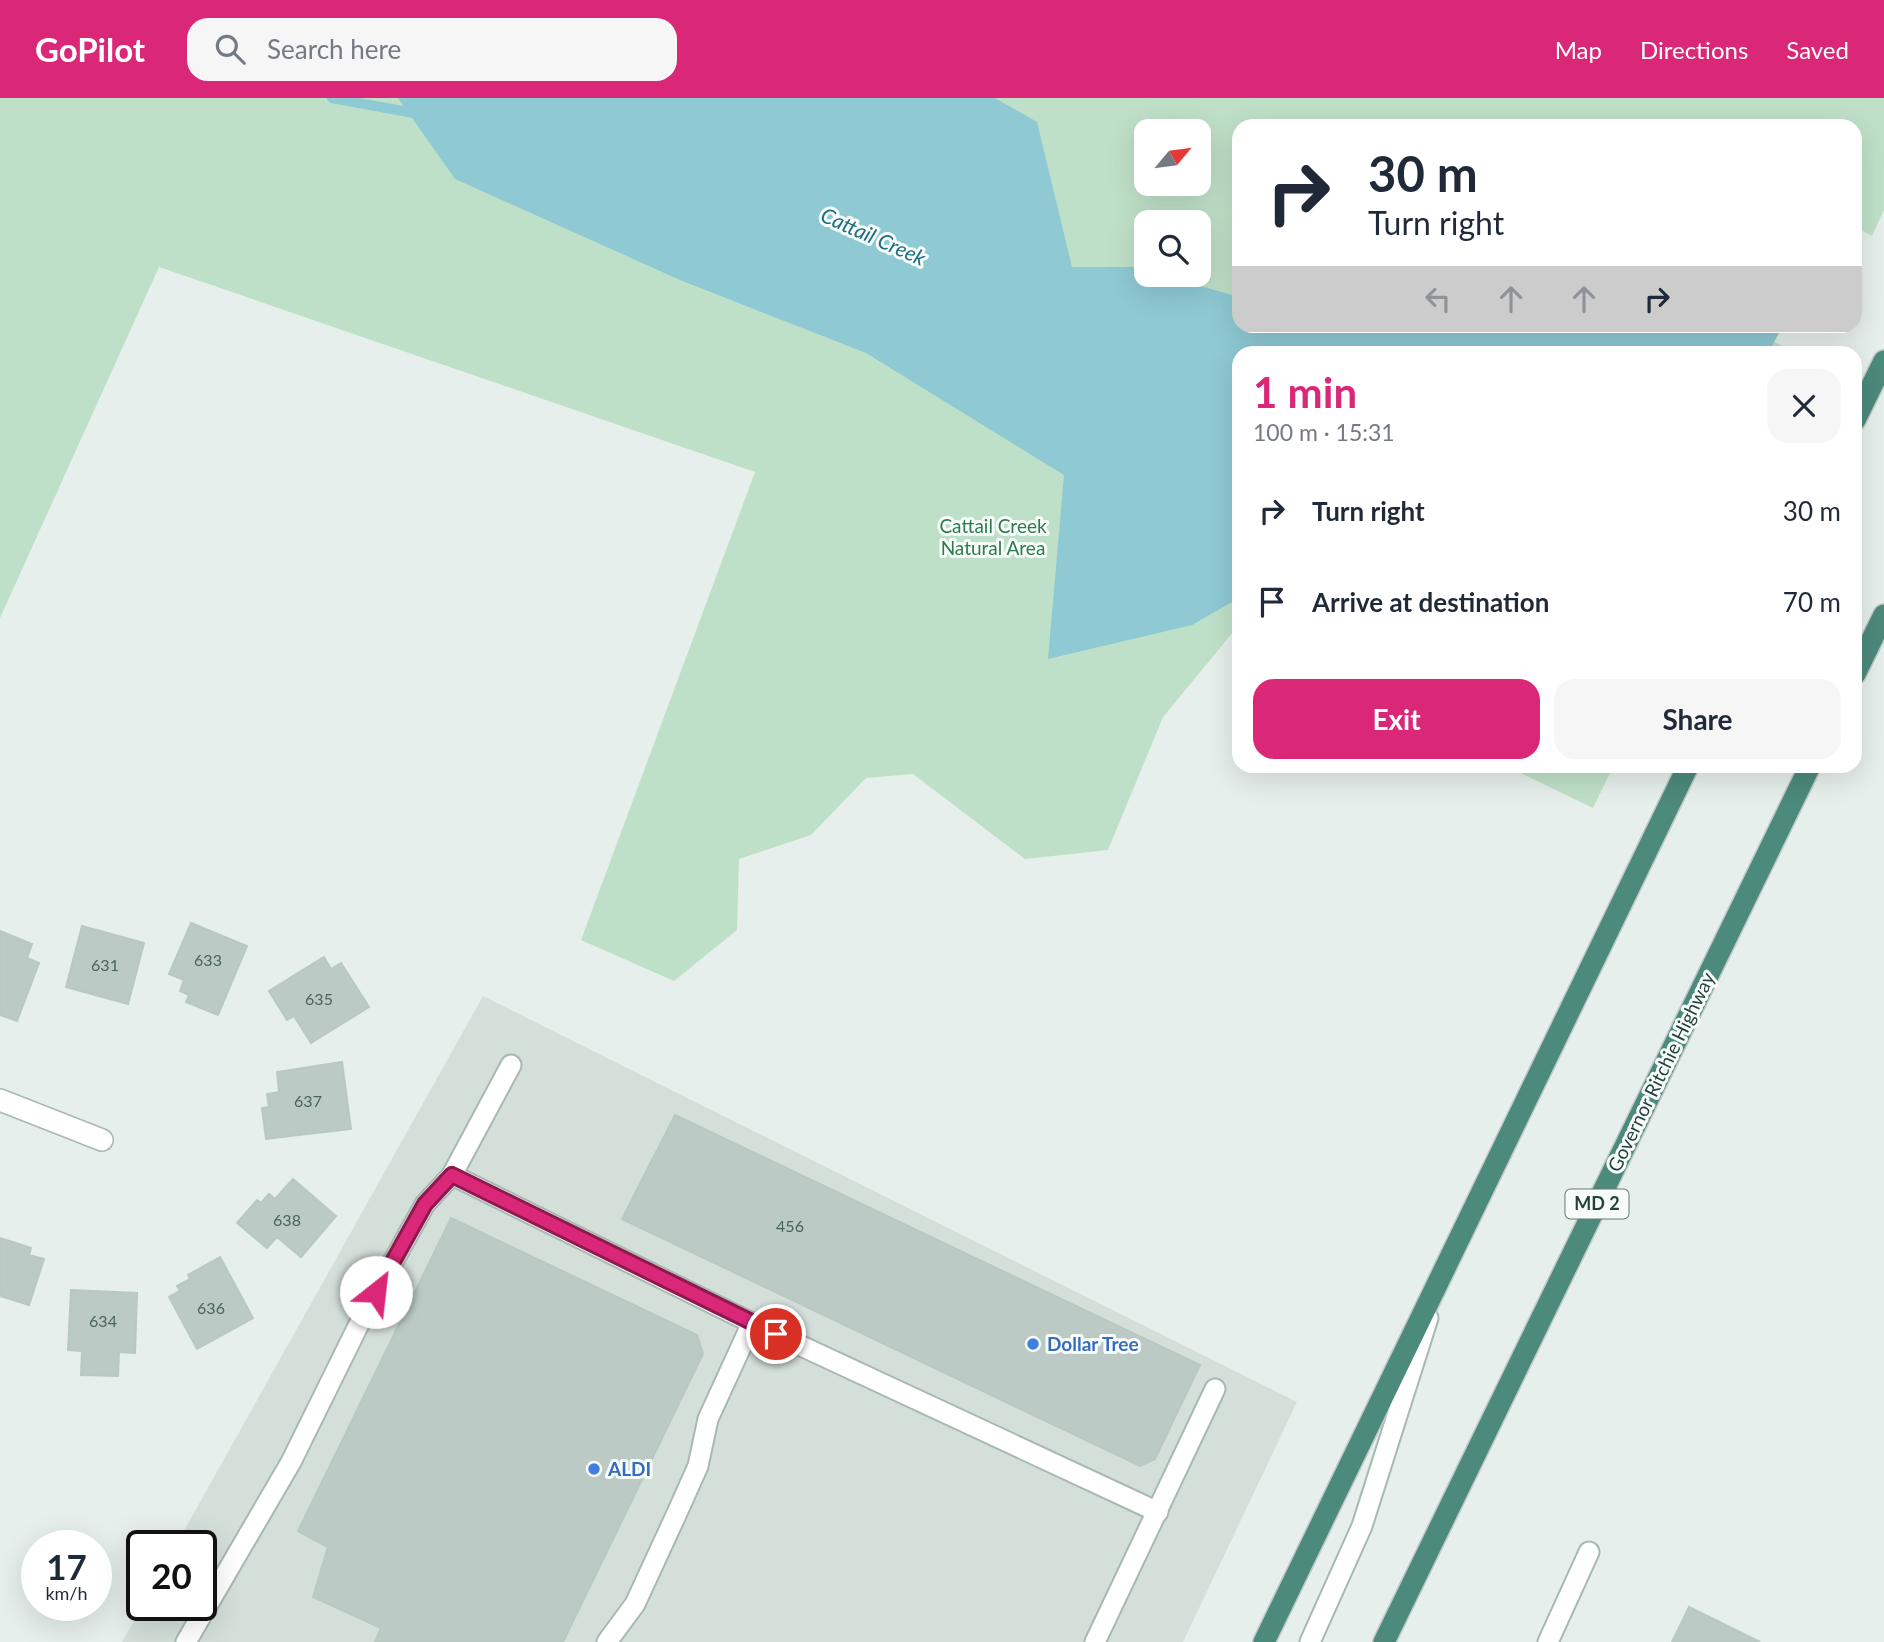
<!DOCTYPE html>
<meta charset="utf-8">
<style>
body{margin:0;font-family:Lato,sans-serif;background:#f6f6f7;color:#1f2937;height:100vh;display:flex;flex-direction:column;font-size:26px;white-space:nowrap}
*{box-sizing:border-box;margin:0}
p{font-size:23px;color:#747a83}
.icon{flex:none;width:38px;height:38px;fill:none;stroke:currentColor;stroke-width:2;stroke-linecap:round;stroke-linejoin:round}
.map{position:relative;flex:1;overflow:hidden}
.sheet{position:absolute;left:1232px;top:248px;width:630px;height:427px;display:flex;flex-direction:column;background:#fff;border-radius:21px;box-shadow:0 7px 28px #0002}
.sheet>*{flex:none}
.banner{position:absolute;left:1232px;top:21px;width:630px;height:214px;border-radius:21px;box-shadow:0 7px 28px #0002;background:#fff;color:#1f2937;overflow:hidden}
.needle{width:46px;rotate:61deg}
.fabs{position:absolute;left:1134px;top:21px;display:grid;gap:14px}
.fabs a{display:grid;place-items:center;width:77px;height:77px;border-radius:14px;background:#fff;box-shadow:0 7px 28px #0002;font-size:35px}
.speed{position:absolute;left:21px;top:1432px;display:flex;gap:14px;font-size:35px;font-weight:700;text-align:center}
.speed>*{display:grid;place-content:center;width:91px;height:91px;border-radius:50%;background:#fff;box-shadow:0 7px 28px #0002;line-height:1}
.speed small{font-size:18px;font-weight:400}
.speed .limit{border:4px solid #111;border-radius:10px;background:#fff;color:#111}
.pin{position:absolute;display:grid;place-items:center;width:60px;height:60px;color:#fff;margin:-30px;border:4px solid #fff;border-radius:50%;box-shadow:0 2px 7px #0007}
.me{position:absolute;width:77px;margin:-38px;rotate:29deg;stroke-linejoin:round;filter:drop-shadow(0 0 5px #0008)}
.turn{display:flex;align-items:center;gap:24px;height:147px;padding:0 21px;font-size:32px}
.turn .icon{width:91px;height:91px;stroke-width:2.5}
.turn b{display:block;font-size:49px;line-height:60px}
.lanes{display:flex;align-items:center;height:66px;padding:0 21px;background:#0003;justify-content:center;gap:35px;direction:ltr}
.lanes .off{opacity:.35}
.round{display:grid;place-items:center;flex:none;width:74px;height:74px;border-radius:21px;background:#f6f6f7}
.head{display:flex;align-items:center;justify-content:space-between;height:119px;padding:0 21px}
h1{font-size:42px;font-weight:700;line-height:52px;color:#db2777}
.button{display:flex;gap:14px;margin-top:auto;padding:14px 21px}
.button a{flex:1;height:80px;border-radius:21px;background:#db2777;color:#fff;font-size:28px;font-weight:700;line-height:80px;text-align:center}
.button a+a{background:#f6f6f7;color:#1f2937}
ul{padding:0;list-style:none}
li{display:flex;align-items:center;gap:21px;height:91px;padding:0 21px}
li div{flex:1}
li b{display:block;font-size:26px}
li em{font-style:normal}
header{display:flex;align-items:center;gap:42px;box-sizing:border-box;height:98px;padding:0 35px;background:#db2777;color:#fff}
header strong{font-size:33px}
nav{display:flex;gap:38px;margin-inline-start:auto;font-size:24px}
.search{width:490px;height:63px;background:#f6f6f7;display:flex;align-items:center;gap:18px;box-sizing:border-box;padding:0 24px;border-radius:21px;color:#747a83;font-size:26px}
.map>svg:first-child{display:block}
.built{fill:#d4dfda}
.green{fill:#bfe0c8;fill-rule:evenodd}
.water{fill:#8ec9d4}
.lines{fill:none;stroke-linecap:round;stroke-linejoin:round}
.stream{stroke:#8ec9d4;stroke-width:10}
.building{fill:#bbcac4;stroke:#b8c9c2;stroke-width:2}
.service-casing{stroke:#a8b8b2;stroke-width:23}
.minor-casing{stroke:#a8b8b2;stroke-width:24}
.trunk-casing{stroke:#c2cac8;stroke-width:24}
.service{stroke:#fff;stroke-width:19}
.minor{stroke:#fff;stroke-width:21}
.trunk{stroke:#4c8a7c;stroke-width:21}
.route-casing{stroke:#8e194d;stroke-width:18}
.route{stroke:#db2777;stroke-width:12}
.shop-dot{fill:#3f7fe0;stroke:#f7fbf9;stroke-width:2.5}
.labels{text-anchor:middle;stroke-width:6;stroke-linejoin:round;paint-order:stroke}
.number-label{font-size:16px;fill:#4a645c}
.shield{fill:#f7fbf9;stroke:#637a73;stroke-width:2}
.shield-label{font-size:18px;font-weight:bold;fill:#24423a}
.park-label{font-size:19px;fill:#2d7a4b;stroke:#f7fbf9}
.street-label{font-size:19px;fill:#24423a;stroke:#f7fbf9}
.shop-label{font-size:19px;font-weight:bold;fill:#366cbe;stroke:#f7fbf9;text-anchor:start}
.water-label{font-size:21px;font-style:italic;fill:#1c6f80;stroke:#f7fbf9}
</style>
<header>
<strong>GoPilot</strong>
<div class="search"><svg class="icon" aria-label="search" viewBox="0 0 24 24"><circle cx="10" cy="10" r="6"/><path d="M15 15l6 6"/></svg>Search here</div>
<nav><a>Map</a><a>Directions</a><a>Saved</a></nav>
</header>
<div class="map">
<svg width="1884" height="1544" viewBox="0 0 1884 1544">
<rect width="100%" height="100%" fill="#e6efeb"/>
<path class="built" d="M483,898L1297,1304L1183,1544H122L143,1507H201V1447H176Z"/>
<g class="green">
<path d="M0,0H1884V112L1872,138L1855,129V28H1239V228L1762,238L1797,255L1239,256V527L1163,619L1108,752L1025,761L913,676L866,680L811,737L739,761L737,832L674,883L581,842L755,374L159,169L0,520ZM1146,33H1199V86H1146ZM1146,124H1199V177H1146Z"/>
<path d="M1508,669H1613L1593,710Z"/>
</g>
<path class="water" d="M398,0H995L1037,24L1072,169H1134L1146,172V177H1162L1239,199V228H1783L1768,255L1239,256V500L1192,527L1048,561L1064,377L866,255L680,182L455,81Z"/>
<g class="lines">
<path class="stream" d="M332,0L419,16"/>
</g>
<g class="building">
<path d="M191,825L247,848L218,917L186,904L189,897L180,893L184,882L169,876Z"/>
<path d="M82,828L144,845L128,906L66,889Z"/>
<path d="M0,833L32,846L27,860L39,865L17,923L0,917Z"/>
<path d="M324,859L331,871L341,865L369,909L311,945L294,918L287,922L269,893Z"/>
<path d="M342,964L351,1031L266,1041L262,1010L269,1009L267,996L279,994L277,974Z"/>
<path d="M675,1017L1200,1267L1155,1361L1140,1368L622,1121Z"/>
<path d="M293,1081L336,1118L301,1159L277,1139L267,1150L237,1125L257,1102L261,1105L269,1096L275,1101Z"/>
<path d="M451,1120L697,1237L703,1256L563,1544H375L381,1530L313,1499L328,1449L298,1433Z"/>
<path d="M0,1140L31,1150L29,1157L44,1161L29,1207L0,1198Z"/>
<path d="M220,1159L253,1220L197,1251L169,1199L180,1193L177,1188L190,1181L188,1177Z"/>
<path d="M71,1192L137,1195L135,1255L119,1254L118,1278L81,1277L82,1253L68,1252Z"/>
<path d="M1689,1509L1760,1544H1672Z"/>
</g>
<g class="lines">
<g class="service-casing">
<g id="service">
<path d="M452,1077L752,1225"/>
<path d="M186,1544L291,1364L364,1216L425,1106L452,1077L511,967"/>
<path d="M607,1544L635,1506L677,1415L698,1368L708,1321L752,1225L1158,1414"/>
<path d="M1095,1544L1215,1291"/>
<path d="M1310,1544L1362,1428L1428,1220"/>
<path d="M1548,1544L1589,1454"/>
</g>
</g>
<g class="minor-casing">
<path id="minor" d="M0,1002L102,1042"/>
</g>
<g class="trunk-casing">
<g id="trunk">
<path d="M1855,322L1884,263"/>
<path d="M1855,576L1884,517"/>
<path d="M1264,1544L1688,668"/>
<path d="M1384,1544L1810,668"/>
</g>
</g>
<use href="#service" class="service"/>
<use href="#minor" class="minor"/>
<use href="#trunk" class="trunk"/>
</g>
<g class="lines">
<g class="route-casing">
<path id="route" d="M376,1194L425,1106L452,1077L776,1236"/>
</g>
<use href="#route" class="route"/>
</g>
<g class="shop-dot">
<circle cx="1033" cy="1246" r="7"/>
<circle cx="594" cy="1371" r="7"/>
</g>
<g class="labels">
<g class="number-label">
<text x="208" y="868">633</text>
<text x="105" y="873">631</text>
<text x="319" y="907">635</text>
<text x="308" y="1009">637</text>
<text x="287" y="1128">638</text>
<text x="790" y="1134">456</text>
<text x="211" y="1216">636</text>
<text x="103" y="1229">634</text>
</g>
<rect class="shield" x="1565.5" y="1091.5" width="63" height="29" rx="5"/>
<g class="shield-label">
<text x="1597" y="1112">MD 2</text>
</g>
<g class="park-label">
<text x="993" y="435">Cattail Creek<tspan x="993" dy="22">Natural Area</tspan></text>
</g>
<g class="street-label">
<text transform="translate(1661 974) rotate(-64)" y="7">Governor Ritchie Highway</text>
</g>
<g class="shop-label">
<text x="1047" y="1253">Dollar Tree</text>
<text x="608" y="1378">ALDI</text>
</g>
<g class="water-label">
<text transform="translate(873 139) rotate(24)" y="7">Cattail Creek</text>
</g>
</g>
</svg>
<div class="fabs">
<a><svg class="needle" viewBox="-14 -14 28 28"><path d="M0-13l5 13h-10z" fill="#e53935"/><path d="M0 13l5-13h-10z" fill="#747a83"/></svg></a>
<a><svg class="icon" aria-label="search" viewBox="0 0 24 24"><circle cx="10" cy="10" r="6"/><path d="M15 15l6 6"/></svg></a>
</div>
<div class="speed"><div>17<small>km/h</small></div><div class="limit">20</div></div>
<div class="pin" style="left:776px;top:1236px;background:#d93025"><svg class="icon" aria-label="arrive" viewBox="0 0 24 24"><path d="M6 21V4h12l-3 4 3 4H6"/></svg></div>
<svg class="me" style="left:376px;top:1194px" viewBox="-20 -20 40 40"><circle r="19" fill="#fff"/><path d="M0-13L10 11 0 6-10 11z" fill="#db2777"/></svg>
<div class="banner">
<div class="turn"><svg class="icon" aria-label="right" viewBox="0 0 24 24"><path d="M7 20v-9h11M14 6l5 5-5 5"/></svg><div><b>30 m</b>Turn right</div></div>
<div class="lanes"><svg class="icon off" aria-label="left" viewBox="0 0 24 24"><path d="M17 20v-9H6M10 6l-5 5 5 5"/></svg><svg class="icon off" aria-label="ahead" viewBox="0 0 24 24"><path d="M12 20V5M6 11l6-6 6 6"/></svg><svg class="icon off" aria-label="ahead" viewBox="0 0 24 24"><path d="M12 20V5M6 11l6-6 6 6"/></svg><svg class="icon" aria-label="right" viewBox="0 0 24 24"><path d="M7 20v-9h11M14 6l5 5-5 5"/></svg></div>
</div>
<section class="sheet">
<div class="head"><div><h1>1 min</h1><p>100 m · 15:31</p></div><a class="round"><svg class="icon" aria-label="close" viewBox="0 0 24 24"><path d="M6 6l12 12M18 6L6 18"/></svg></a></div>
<ul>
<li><svg class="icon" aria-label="right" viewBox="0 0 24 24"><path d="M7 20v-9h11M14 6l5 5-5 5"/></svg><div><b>Turn right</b></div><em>30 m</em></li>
<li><svg class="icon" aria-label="arrive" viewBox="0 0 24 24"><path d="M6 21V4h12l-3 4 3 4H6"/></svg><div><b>Arrive at destination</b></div><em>70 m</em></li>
</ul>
<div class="button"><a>Exit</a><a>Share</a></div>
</section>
</div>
